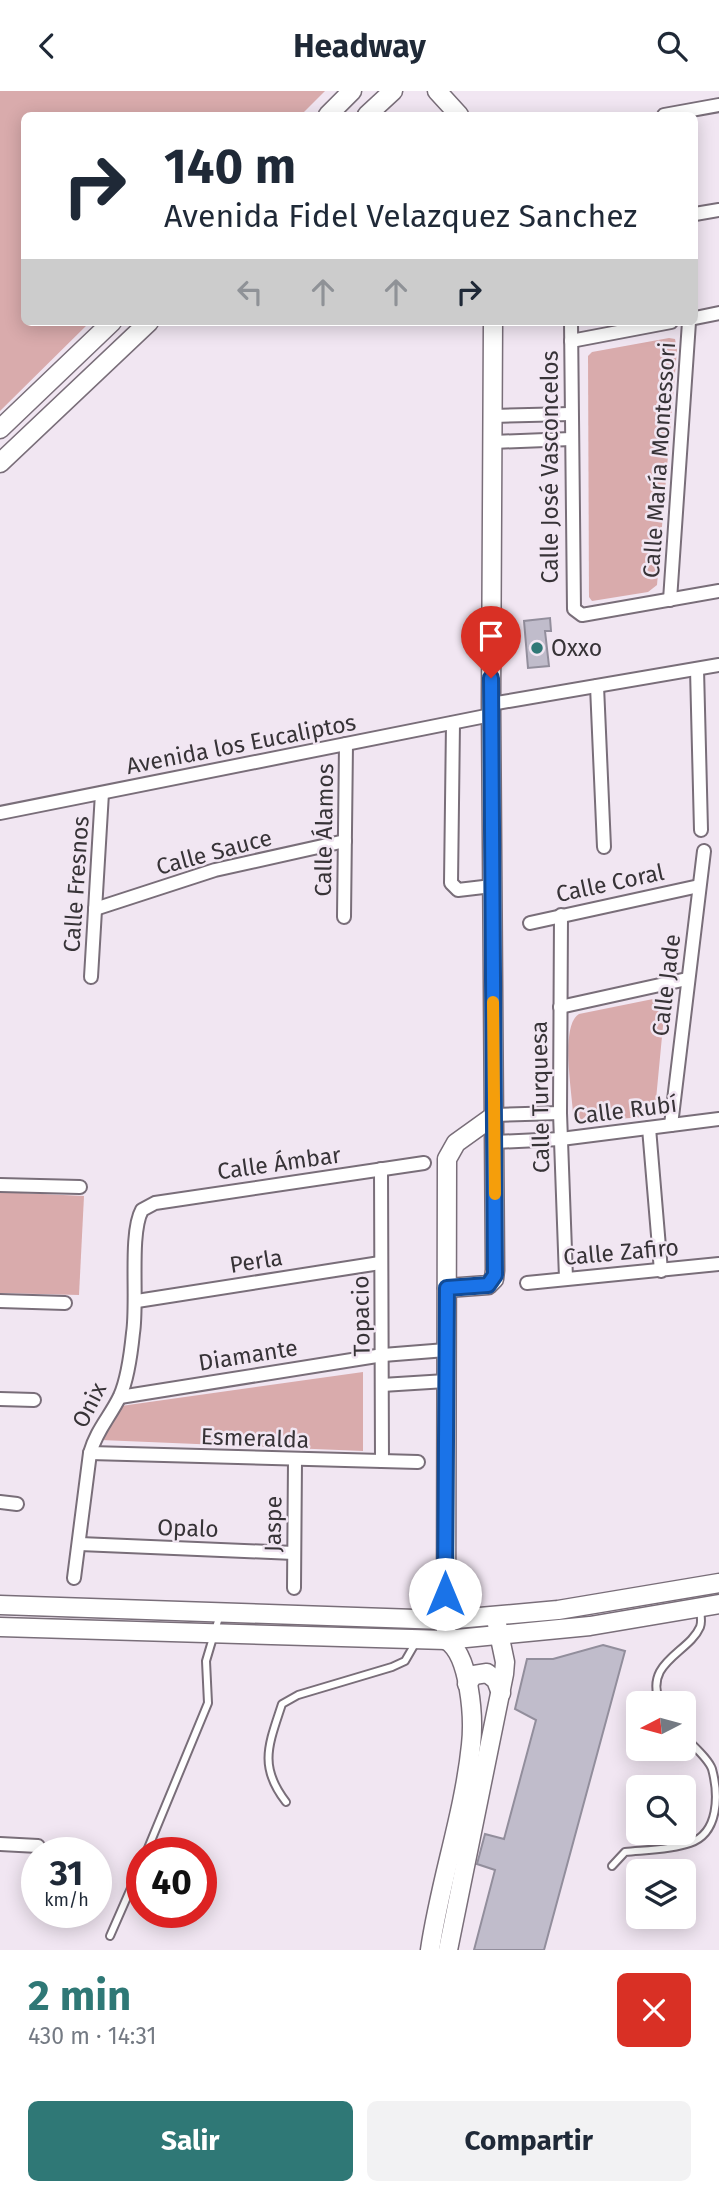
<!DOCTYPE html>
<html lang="es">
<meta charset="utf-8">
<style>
body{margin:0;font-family:"Fira Sans",sans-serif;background:#f2f2f3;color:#1f2937;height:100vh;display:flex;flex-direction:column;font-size:26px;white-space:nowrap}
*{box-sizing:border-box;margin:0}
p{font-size:23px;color:#747a83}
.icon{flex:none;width:38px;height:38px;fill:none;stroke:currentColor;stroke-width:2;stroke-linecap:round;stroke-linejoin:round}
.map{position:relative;height:1859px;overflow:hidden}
.details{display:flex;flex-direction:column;background:#fff;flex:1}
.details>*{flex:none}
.guide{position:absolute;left:21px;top:21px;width:677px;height:214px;border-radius:10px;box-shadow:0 4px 18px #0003;background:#fff;color:#1f2937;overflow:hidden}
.needle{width:46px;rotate:264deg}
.tools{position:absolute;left:626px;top:1600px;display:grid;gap:14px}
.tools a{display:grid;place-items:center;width:70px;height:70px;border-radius:10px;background:#fff;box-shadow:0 4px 18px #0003;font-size:35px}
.speed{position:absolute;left:21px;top:1746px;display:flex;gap:14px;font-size:35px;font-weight:700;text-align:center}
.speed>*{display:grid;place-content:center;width:91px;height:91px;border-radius:50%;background:#fff;box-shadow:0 4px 18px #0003;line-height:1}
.speed small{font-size:18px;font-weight:400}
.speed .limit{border:10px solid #d22;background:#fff;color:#111}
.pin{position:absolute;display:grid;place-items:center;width:60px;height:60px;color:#fff;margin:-72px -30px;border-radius:50% 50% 50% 0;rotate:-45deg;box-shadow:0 0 7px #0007}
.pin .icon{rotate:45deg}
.me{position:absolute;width:77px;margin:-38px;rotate:0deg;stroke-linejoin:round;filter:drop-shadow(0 0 5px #0008)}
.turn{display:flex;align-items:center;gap:24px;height:147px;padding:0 28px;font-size:32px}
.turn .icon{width:91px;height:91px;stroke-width:2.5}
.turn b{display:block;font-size:49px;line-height:60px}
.lanes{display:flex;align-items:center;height:66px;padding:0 28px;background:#0003;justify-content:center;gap:35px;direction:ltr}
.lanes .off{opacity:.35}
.round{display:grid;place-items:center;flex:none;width:74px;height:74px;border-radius:10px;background:#f2f2f3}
.overview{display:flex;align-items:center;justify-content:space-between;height:119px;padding:0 28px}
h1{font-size:42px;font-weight:700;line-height:52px;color:#2f7876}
.primary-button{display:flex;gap:14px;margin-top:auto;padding:14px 28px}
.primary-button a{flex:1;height:80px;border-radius:10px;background:#2f7876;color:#fff;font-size:28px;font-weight:700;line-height:80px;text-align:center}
.primary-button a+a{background:#f2f2f3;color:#1f2937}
header{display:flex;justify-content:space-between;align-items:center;height:91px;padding:0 28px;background:#fff;font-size:32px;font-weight:700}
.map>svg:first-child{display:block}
.green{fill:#d9abac}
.building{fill:#c0bccb;stroke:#928e9c;stroke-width:2}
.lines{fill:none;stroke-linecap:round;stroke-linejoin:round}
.lane-casing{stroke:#796e79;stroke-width:10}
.street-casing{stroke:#796e79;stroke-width:16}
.secondary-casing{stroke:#796e79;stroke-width:21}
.lane{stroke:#fff;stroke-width:6}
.street{stroke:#fff;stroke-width:12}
.secondary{stroke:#fff;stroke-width:18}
.route-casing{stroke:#114b97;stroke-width:18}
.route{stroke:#1a73e8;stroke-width:12}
.slow{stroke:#f59e0b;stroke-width:12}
.poi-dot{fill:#2f7876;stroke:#f1e6f2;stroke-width:2.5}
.labels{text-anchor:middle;stroke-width:5;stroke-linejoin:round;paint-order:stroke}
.street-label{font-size:23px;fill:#373337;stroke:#f1e6f2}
.poi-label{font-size:23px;fill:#373337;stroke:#f1e6f2;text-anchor:start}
</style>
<header><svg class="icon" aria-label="back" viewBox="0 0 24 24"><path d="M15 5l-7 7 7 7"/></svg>Headway<svg class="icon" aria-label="search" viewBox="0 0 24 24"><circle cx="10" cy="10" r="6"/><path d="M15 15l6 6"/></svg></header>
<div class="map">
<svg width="719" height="1859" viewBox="0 0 719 1859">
<rect width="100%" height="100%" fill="#f1e6f2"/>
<g class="green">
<path d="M0,0H325L301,24H24V231H90L0,320Z"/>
<path d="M669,247L675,248L677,259L657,494L648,501L592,510L589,506L588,265L592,261Z"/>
<path d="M658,907L663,908L665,914L655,1019L643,1026L578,1031L573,1022C572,1001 560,934 579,923Z"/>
<path d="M0,1101L84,1105L79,1204L0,1202Z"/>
<path d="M363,1281V1360L101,1349L121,1315Z"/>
</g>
<g class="building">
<path d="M550,527L551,540H545L549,575L528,577L524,530Z"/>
<path d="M603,1554L625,1560L544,1859H474L495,1779L477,1773L485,1743L504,1748L536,1629L515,1618L527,1568H553Z"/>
</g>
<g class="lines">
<g class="lane-casing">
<g id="lane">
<path d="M660,1612C643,1571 689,1562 700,1536C702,1531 701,1525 700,1519"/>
<path d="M286,1711C258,1675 269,1653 282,1613L298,1604L392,1576L405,1570L416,1551"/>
<path d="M146,1762L208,1612L206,1570L220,1523"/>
<path d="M612,1775L625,1761C645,1759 670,1759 690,1752C719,1742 719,1704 712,1678C708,1667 693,1655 684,1645"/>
<path d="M110,1845L142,1772"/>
</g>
</g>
<g class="street-casing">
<g id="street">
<path d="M664,24L719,14"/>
<path d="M695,123L719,119"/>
<path d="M695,227L719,222"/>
<path d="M571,231L574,518L582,524L719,500"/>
<path d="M571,250L671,231"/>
<path d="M493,325L571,323"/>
<path d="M493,351L571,348"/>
<path d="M670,509L689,231"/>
<path d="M697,578L701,739"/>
<path d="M597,595L604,756"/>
<path d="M491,613L719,574"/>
<path d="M453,632L451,792L458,799L492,795"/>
<path d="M0,722L491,624"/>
<path d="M95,818L215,779L345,750"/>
<path d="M561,824L560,1022L566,1187"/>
<path d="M344,826L346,653"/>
<path d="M530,832L699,795"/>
<path d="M91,886L102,702"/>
<path d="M560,916L687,888"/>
<path d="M495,1024L560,1022"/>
<path d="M671,1034L704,760"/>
<path d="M649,1037L661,1180"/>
<path d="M495,1051L561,1048L719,1028"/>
<path d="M381,1078L382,1370"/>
<path d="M0,1094L80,1096"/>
<path d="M527,1192L719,1173"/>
<path d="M0,1210L65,1212"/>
<path d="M137,1210L380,1172"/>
<path d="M382,1294L446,1290"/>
<path d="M120,1306L383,1264L446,1259"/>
<path d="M0,1308L34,1309"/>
<path d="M90,1362L418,1371"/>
<path d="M0,1411L17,1413"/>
<path d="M80,1453L294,1462"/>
<path d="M74,1487L90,1362C97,1338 110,1326 120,1305C128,1287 131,1262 133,1242C138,1211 129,1142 142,1119L155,1112L424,1072"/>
<path d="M294,1497L295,1370"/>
<path d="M0,1753L38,1755"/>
</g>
</g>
<g class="secondary-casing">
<g id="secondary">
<path d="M437,0L459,24"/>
<path d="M328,24L352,0"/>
<path d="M367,24L393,0"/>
<path d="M0,338L112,231"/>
<path d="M0,372L149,231"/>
<path d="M447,1197L488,1194L494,1188L495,1179L491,613L493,231"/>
<path d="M0,1514L445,1529L558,1519L719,1492"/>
<path d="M0,1536L446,1549L590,1535L719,1513"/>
<path d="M467,1593L474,1584L487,1582L496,1589L501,1602"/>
<path d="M430,1859C440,1790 464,1723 471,1654C474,1627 470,1563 446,1549L447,1068L456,1052L495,1024"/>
<path d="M448,1859L504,1583L505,1571L497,1533"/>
</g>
</g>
<use href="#lane" class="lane"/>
<use href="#street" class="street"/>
<use href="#secondary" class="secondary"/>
</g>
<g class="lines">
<g class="route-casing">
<path id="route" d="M445,1503L447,1197L488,1194L495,1184L491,587"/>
</g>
<use href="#route" class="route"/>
<path class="slow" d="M493,911L495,1103"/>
</g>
<circle class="poi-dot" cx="537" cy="557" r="7"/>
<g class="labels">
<g class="street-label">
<text transform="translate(659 369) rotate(-86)" y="8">Calle María Montessori</text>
<text transform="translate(550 376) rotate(-90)" y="8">Calle José Vasconcelos</text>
<text transform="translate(241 653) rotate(-11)" y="8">Avenida los Eucaliptos</text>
<text transform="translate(324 739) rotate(-89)" y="8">Calle Álamos</text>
<text transform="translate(214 761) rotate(-15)" y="8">Calle Sauce</text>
<text transform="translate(610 792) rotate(-12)" y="8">Calle Coral</text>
<text transform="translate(76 793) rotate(-86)" y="8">Calle Fresnos</text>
<text transform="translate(666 894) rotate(-83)" y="8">Calle Jade</text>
<text transform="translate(540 1006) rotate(-91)" y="8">Calle Turquesa</text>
<text transform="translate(625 1019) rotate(-7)" y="8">Calle Rubí</text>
<text transform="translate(279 1072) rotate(-8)" y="8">Calle Ámbar</text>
<text transform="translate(621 1161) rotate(-5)" y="8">Calle Zafiro</text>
<text transform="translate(256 1170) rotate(-9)" y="8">Perla</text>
<text transform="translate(361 1225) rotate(-91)" y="8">Topacio</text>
<text transform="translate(248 1264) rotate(-9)" y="8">Diamante</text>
<text transform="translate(89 1314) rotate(-63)" y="8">Onix</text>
<text transform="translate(255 1347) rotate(2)" y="8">Esmeralda</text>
<text transform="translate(273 1433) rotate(-89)" y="8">Jaspe</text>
<text transform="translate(188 1437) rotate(2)" y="8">Opalo</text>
</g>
<g class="poi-label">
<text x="551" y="565">Oxxo</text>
</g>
</g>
</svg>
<div class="tools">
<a><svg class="needle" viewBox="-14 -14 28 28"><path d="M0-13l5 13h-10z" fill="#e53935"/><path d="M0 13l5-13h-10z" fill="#747a83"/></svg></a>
<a><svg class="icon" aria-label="search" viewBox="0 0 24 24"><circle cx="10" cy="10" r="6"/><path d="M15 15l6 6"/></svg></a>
<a><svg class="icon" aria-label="layers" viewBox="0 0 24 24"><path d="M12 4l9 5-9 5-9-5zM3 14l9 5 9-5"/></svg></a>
</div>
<div class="speed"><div>31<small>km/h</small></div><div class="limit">40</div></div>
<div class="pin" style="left:491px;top:587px;background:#d93025"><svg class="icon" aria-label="arrive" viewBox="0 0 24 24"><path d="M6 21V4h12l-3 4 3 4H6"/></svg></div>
<svg class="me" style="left:445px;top:1503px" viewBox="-20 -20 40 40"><circle r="19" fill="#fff"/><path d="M0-13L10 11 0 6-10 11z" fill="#1a73e8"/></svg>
<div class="guide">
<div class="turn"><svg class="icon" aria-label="right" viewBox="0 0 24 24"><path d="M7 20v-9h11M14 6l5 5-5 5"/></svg><div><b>140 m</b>Avenida Fidel Velazquez Sanchez</div></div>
<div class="lanes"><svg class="icon off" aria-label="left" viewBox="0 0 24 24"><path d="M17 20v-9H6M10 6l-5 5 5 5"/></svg><svg class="icon off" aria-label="ahead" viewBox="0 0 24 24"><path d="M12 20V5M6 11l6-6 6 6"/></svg><svg class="icon off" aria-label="ahead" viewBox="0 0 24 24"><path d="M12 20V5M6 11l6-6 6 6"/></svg><svg class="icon" aria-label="right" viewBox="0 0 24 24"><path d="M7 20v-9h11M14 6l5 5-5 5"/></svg></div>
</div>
</div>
<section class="details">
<div class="overview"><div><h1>2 min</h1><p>430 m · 14:31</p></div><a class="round" style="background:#d93025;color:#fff"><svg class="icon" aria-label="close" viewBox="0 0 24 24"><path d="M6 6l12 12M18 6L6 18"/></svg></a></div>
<div class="primary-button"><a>Salir</a><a>Compartir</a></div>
</section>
